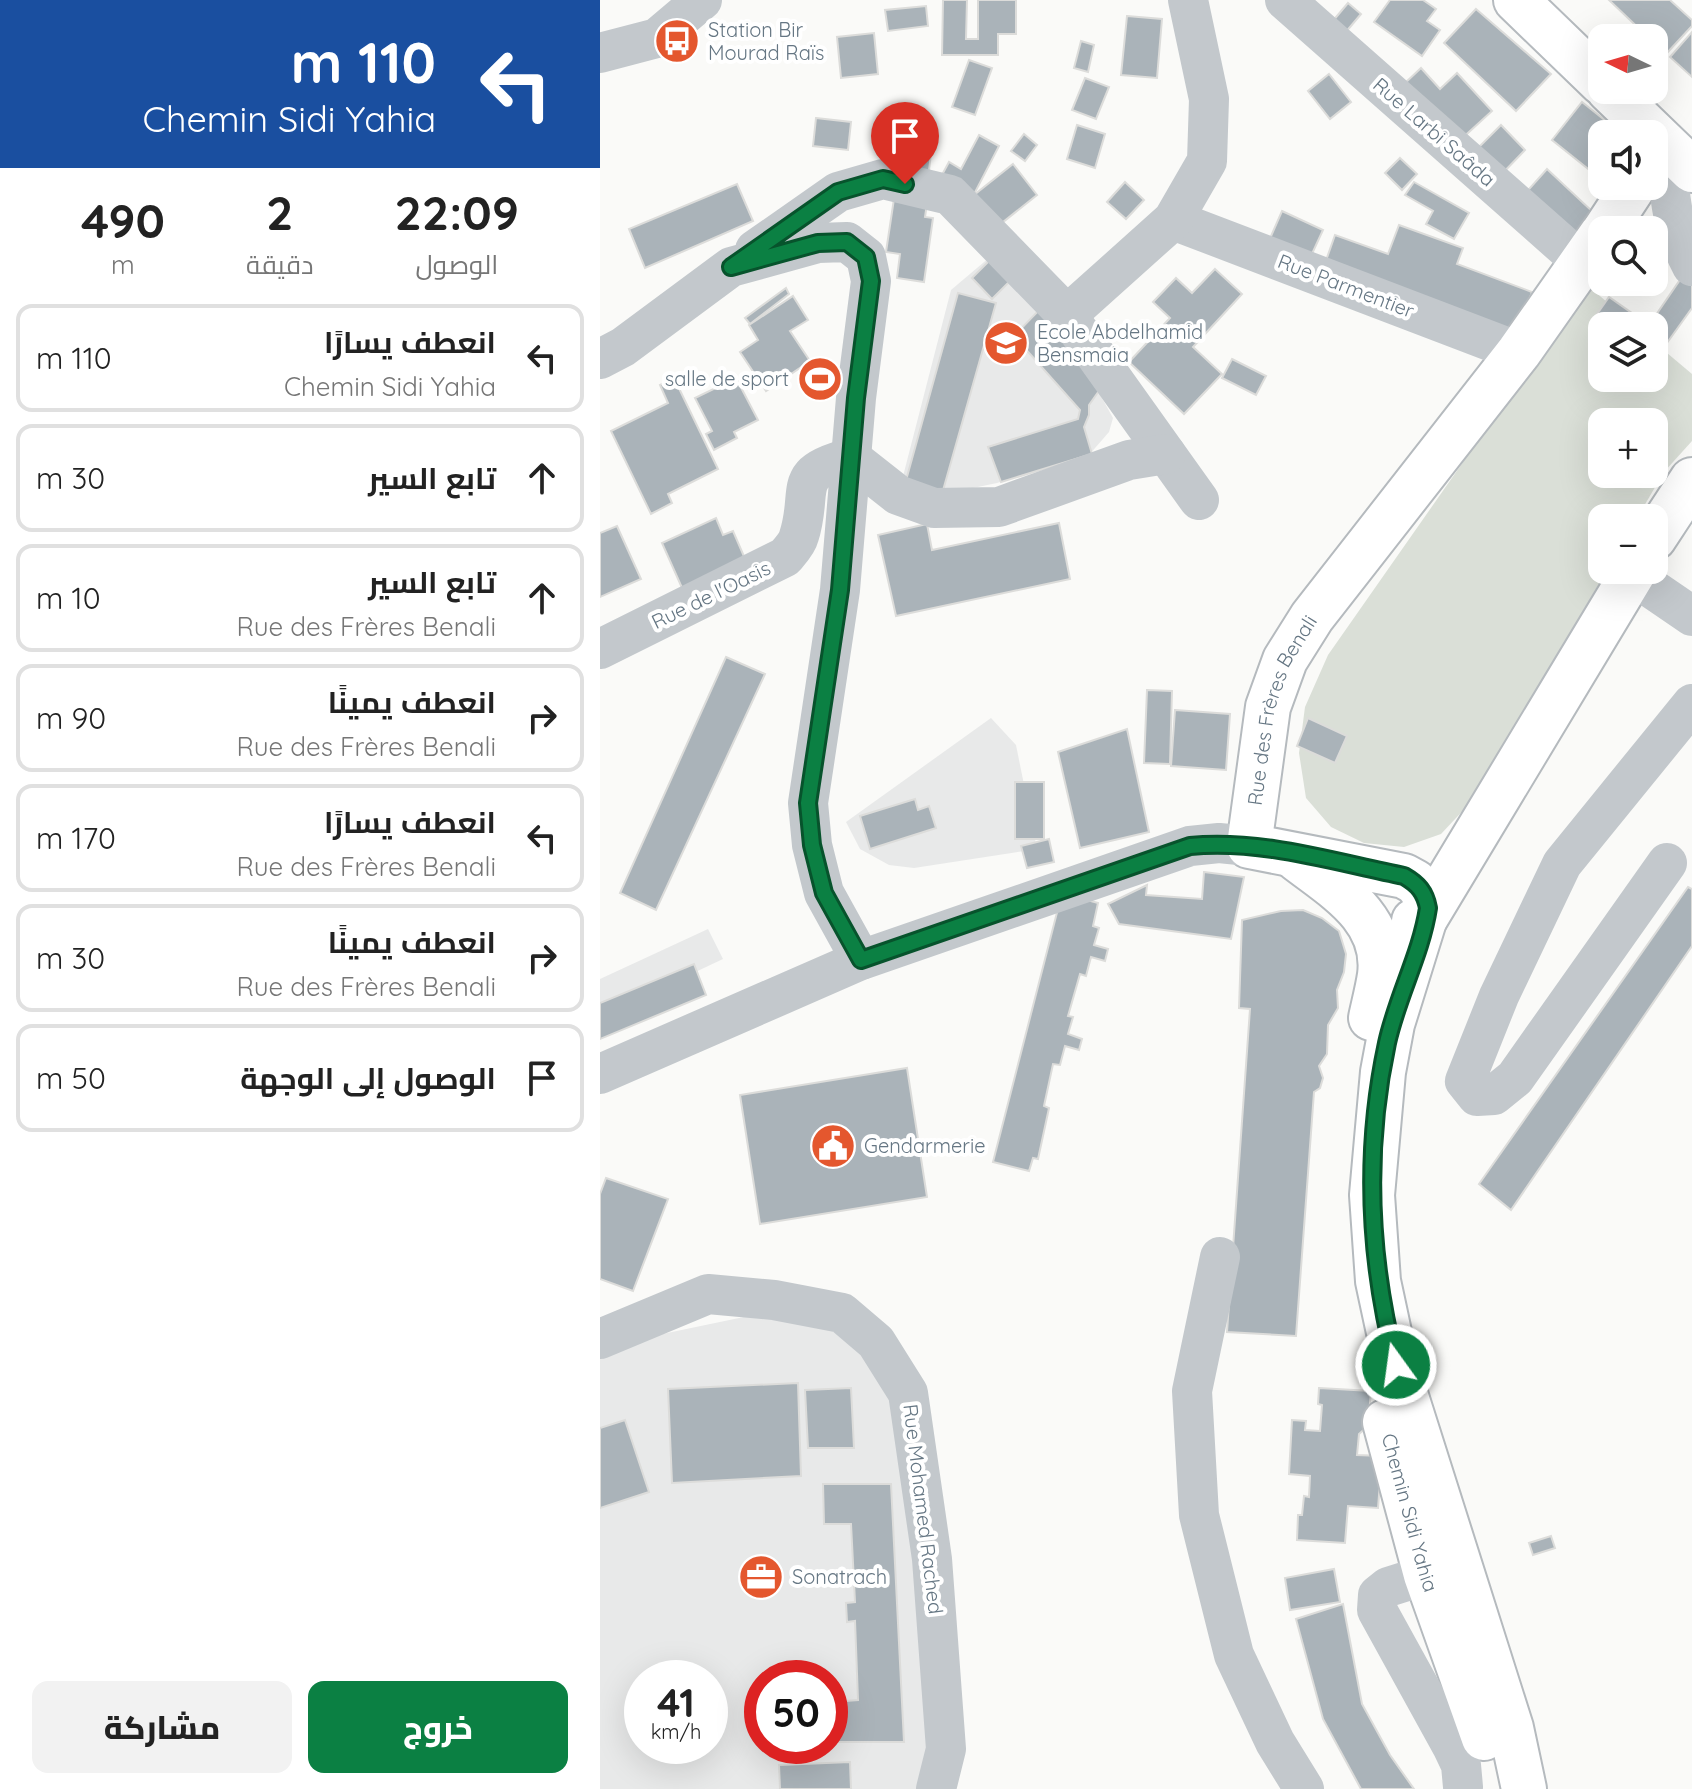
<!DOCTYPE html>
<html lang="ar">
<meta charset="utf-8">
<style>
body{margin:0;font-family:Quicksand,Cairo,sans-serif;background:#f2f2f2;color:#222;direction:rtl;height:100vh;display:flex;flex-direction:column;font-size:30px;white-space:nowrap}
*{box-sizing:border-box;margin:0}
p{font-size:26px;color:#767676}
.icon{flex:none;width:44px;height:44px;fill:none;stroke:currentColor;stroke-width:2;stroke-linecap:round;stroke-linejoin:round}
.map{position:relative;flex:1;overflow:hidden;direction:ltr}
.drawer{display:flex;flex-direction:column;background:#fff;width:600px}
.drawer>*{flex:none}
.hud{background:#1a4fa0;color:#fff;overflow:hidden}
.needle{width:52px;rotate:275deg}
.fabs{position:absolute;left:988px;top:24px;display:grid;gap:16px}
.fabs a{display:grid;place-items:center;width:80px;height:80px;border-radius:16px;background:#fff;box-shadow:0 8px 32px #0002;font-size:40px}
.speed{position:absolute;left:24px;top:1660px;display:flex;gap:16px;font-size:40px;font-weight:700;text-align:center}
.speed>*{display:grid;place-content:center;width:104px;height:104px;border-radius:50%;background:#fff;box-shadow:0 8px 32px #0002;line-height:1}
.speed small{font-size:20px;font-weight:400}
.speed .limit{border:12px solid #d22;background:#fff;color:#111}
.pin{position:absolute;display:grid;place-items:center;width:68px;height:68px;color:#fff;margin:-82px -34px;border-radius:50% 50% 50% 0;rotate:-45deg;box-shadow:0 0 8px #0007}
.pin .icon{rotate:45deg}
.me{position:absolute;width:88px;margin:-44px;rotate:346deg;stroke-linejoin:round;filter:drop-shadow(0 0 6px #0008)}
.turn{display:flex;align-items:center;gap:28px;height:168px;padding:0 32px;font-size:36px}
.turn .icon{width:104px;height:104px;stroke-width:2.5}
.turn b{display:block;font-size:56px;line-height:68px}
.eta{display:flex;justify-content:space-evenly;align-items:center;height:136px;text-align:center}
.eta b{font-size:48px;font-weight:800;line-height:56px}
.primary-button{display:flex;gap:16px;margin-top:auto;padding:16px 32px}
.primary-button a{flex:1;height:92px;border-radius:16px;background:#0b8043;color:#fff;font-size:32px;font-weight:800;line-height:92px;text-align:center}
.primary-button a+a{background:#f2f2f2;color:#222}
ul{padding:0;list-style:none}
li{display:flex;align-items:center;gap:24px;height:108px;margin:0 16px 12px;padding:0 16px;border:4px solid #e0e0e0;border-radius:16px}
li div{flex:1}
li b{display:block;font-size:30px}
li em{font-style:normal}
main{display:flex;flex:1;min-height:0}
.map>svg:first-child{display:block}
.built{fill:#e8e9e9;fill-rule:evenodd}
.green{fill:#dadfd7;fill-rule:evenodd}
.building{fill:#aab3b9;stroke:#dcdcda;stroke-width:2}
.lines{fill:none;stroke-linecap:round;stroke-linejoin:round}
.major-casing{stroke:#b5babe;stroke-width:48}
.minor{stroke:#c3c8cc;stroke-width:40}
.major{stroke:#fff;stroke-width:44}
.route-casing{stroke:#07532c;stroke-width:20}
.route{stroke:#0b8043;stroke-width:14}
.labels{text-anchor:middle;stroke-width:8;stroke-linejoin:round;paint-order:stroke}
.poi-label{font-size:20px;fill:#657683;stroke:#fff;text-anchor:start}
.street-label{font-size:20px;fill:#657683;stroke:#fff}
</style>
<main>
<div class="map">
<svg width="1092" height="1789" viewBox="0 0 1092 1789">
<rect width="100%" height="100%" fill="#fafaf8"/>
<g class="built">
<path d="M390,257L438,306L497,389L513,418L509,432L489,455L397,483L339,495L301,484L351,290Z"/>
<path d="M391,718L416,745L437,849L314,868L289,865L260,849L246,822Z"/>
<path d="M108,929L123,959L0,1017V979Z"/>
<path d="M163,1313L248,1328L291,1369L334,1694L327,1789H0V1355L48,1337ZM42,1678H110V1746H42ZM162,1678H230V1746H162Z"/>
</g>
<path class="green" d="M987,285L1035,326H1002V378H1054V342L1092,374V441L1064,472L1037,518H1002V570H1007L871,802L841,834L804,847L764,843L731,827L706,798L699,753L705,707L728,655ZM1002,422H1054V474H1002Z"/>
<g class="building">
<path d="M343,0H367L366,39H378V0H416V34H398V55H342Z"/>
<path d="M790,0H823L836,9L827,21L840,30L822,56L774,22Z"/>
<path d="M1009,0H1070L1092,20V26L1066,54L1054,43V38H1049Z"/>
<path d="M748,3L761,14L745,33L732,22Z"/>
<path d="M326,6L328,26L288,31L285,10Z"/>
<path d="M876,9L951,74L916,111L844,43Z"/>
<path d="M527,16L562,19L557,78L521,75Z"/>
<path d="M1092,32V77L1070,57Z"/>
<path d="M274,33L278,74L241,78L237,37Z"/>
<path d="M481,41L494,45L488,72L474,68Z"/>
<path d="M369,60L392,68L375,115L352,107Z"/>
<path d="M821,68L840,89L857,73L892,111L858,142L804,84Z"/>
<path d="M729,74L751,102L730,119L708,91Z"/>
<path d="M485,78L509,87L496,119L472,110Z"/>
<path d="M982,102L1022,134H1002V180L952,140Z"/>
<path d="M216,118L251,122L248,150L213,146Z"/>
<path d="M477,125L505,134L495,168L467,159Z"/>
<path d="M901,125L925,150L895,181L870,156Z"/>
<path d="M424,134L437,145L425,161L411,151Z"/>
<path d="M379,135L399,146L370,202L337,184L349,162L361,169Z"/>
<path d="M306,141L332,144L329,171L304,169Z"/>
<path d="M800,158L817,174L802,190L785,173Z"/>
<path d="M413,164L437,195L393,230L369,199Z"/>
<path d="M947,169L994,213L967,241L921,198Z"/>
<path d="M525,182L544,200L526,219L507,202Z"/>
<path d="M814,182L869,213L854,239L826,224L833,211L805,195Z"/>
<path d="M137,184L153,221L45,268L29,229Z"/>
<path d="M295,192L328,197L325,217L333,218L324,282L297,278L300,254L286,252Z"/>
<path d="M682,211L723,230L705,269L665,250Z"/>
<path d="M799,225L863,248L857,264L932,292L914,340L723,269L735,235L788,254Z"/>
<path d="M393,257L413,278L392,299L372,278Z"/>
<path d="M615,269L642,294L593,347L622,374L584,414L529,362L570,318L553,302L576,278L592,293Z"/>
<path d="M1084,274L1092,280V308L1054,361V326H1002V332L990,324L1009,297L1049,325Z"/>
<path d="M186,288L189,294L150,324L145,318Z"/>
<path d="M358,293L396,303L342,494L305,484Z"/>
<path d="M193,296L208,320L190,331L210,361L166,391L140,352L158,340L149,325Z"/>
<path d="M443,306L501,388L489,405V415L484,427L492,454L401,482L388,447L478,419L480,410L414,336Z"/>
<path d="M632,359L666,376L656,395L622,378Z"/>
<path d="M74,378L118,469L68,494L72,503L51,514L11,431L68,403L60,385Z"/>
<path d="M136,378L158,420L134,432L137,438L114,450L106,434L112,431L95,398Z"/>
<path d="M116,518L123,535L133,531L146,561L91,608L62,543Z"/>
<path d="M459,523L470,579L296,616L278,535L327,524L332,550Z"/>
<path d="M17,526L41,579L0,597V533Z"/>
<path d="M126,657L165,674L56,910L20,893Z"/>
<path d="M547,690L572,691L570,764L544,763Z"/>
<path d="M575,710L630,714L626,770L571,766Z"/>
<path d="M708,718L747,736L735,763L697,746Z"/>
<path d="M527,729L549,832L480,848L458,752Z"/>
<rect x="415" y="782" width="29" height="57"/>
<path d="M315,799L318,810L329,806L336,828L270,849L260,816Z"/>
<path d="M449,839L454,862L427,868L421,846Z"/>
<path d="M604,872L644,877L631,939L519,924L508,904L547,885L546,895L602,899Z"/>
<path d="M1088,887L1092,889V946L911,1210L879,1184Z"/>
<path d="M462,893L498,903L493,926L499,928L494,945L508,949L505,961L491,957L486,976L480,974L468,1016L473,1017L468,1034L482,1039L479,1050L465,1046L460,1065L453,1064L444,1106L449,1108L438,1159L433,1158L429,1171L393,1162Z"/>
<path d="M703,910L722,918L739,931L746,954L744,972L737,990L738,1008L728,1025L727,1054L719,1066L723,1078L720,1088L714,1092L696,1336L627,1332L650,1009L639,1008L642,920L681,911Z"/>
<path d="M94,964L106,995L0,1039V1003Z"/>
<path d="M307,1068L327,1197L160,1224L140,1095Z"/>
<path d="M6,1178L68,1199L33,1291L0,1279V1194Z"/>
<path d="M198,1383L201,1476L72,1483L68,1389Z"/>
<path d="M251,1388L254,1448H208L205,1390Z"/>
<path d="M719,1388L771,1391L768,1426L759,1434L757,1455L782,1456L778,1508L748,1506L745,1543L697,1540L698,1515H702L704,1496L709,1497L710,1476L689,1474L692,1420L706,1421L705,1430L720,1431L722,1405L718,1404Z"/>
<path d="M25,1420L49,1492L0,1508V1428Z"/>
<path d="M223,1484H291L304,1742H234L231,1702L258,1700L255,1621L247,1622L246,1603L255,1602L251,1524H224Z"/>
<path d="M951,1536L955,1548L933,1555L929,1543Z"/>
<path d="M734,1569L740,1602L690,1610L685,1578Z"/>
<path d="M743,1604L762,1704L790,1755L814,1789H761L723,1719L696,1619Z"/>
<path d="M250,1762L251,1789H180L179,1765Z"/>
</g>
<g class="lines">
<g class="major-casing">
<g id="major">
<path d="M916,0L1002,83"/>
<path d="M1009,90L1092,170"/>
<path d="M1005,230L1034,186"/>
<path d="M1054,538L1092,480"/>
<path d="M697,859C736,889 787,918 780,975C778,989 774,1004 771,1018"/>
<path d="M814,921L826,917L1035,570"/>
<path id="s1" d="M785,1422L826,1575L884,1738"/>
<path id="s2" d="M924,1789L911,1728L796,1365L778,1281L772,1195L783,1072L792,1024L828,908L822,890L815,882L804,876L649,846L668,707L685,660L712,617L919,352L1002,234"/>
</g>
</g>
<g class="minor">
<path d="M685,0L983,263"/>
<path d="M0,53L57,38L102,0"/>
<path d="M1066,145C1069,190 1070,225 1092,266"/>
<path d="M573,220L919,352"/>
<path d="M155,250L238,192L283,179L350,195L467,315L599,500"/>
<path d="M467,315L573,220L607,161L609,99L588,0"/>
<path d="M0,359L23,347L131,267L218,243L247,242L266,257L271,281L256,398L240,590L208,803L212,845L224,893L261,960"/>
<path d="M1032,575L1092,616"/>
<path d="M0,649L185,557C190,551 197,544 199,536C214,489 189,473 251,458L298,495L334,508L399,507L529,460L566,454"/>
<path d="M1067,863L915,1078L894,1095L877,1096L865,1081L899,996L962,864L1092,704"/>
<path d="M0,1074L261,960L590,846L619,843L649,846"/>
<path d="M620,1257L592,1391L599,1515L634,1655L675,1742L704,1789"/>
<path d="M0,1339L108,1294L174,1300L242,1313L276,1342L308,1393L332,1559L346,1749L336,1789"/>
<path d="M826,1575L788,1587L778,1595L777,1610L852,1746L861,1765L863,1787"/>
</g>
<use href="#major" class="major"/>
</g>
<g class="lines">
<g class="route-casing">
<path id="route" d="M305,184L283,179L238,192L131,267L218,243L247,242L266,257L271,281L256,398L240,590L208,803L212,845L224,893L261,960L590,846C662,839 734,862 804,876C818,884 825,892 828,908C821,954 797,997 787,1043C764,1150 769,1260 796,1365"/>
</g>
<use href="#route" class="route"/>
</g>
<defs>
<g id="bus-disc" transform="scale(2.3)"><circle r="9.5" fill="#e4572e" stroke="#fff"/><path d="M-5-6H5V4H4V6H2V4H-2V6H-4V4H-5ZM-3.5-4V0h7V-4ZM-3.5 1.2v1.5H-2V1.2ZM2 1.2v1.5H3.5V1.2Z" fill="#fff"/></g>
<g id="school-disc" transform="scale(2.3)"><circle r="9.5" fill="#e4572e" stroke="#fff"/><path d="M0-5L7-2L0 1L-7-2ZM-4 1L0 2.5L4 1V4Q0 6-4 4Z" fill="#fff"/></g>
<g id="stadium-disc" transform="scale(2.3)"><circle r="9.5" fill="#e4572e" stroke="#fff"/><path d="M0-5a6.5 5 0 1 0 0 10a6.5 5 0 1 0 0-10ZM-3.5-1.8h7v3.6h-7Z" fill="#fff"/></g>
<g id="civic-disc" transform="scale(2.3)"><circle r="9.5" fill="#e4572e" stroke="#fff"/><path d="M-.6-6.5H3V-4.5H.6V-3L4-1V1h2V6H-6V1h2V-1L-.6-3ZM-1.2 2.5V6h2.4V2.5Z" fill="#fff"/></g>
<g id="office-disc" transform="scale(2.3)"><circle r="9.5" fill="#e4572e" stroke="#fff"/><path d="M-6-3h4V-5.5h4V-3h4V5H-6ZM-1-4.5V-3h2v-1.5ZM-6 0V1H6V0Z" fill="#fff"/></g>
</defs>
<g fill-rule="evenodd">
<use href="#bus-disc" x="77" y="41"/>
<use href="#school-disc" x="406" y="343"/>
<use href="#stadium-disc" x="220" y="379"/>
<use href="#civic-disc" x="233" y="1146"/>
<use href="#office-disc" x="161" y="1577"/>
</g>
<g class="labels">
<g class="poi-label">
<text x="108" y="37">Station Bir<tspan x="108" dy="23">Mourad Raïs</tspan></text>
<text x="437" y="339">Ecole Abdelhamid<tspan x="437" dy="23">Bensmaia</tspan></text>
<text x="189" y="386" text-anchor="end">salle de sport</text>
<text x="264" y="1153">Gendarmerie</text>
<text x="192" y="1584">Sonatrach</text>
</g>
<g class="street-label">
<text transform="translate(834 132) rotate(41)" y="7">Rue Larbi Saâda</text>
<text transform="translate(746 286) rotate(21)" y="7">Rue Parmentier</text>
<text transform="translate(111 595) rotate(-26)" y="7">Rue de l'Oasis</text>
<text dy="7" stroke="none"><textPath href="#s2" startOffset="1250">Rue des Frères Benali</textPath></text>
<text transform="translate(323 1509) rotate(83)" y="7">Rue Mohamed Rached</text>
<text dy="7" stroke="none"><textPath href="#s1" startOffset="94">Chemin Sidi Yahia</textPath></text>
</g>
</g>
</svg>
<div class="fabs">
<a><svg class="needle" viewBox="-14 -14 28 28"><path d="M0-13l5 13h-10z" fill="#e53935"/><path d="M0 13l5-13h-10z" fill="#767676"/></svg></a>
<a><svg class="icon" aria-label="sound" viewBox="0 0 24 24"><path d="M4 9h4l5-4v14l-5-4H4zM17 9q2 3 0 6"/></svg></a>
<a><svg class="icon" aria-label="search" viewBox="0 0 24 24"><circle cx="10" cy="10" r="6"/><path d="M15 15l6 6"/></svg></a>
<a><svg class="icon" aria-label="layers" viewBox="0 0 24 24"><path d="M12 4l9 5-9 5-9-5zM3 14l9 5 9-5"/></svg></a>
<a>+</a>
<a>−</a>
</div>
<div class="speed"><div>41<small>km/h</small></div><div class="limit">50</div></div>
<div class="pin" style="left:305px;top:184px;background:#d93025"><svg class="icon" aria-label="arrive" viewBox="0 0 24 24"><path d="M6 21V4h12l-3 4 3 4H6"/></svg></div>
<svg class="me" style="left:796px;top:1365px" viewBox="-20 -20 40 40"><circle r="17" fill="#0b8043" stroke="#fff" stroke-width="3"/><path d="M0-11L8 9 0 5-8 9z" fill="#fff"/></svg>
</div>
<section class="drawer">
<div class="hud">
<div class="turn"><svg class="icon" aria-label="left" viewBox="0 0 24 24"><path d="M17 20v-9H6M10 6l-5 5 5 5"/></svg><div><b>110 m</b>Chemin Sidi Yahia</div></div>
</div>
<div class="eta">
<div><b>22:09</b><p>الوصول</p></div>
<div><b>2</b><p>دقيقة</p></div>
<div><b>490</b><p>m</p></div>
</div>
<ul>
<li><svg class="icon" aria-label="left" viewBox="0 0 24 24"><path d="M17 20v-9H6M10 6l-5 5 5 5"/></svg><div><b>انعطف يسارًا</b><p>Chemin Sidi Yahia</p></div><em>110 m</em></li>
<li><svg class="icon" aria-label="ahead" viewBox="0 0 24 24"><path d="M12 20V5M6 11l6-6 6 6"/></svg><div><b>تابع السير</b></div><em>30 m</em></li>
<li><svg class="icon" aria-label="ahead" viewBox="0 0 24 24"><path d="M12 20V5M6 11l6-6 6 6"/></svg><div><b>تابع السير</b><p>Rue des Frères Benali</p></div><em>10 m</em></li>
<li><svg class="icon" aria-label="right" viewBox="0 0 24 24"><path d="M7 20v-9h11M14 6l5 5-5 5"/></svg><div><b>انعطف يمينًا</b><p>Rue des Frères Benali</p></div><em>90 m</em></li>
<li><svg class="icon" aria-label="left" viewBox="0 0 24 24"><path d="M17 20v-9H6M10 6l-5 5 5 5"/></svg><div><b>انعطف يسارًا</b><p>Rue des Frères Benali</p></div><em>170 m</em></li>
<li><svg class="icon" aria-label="right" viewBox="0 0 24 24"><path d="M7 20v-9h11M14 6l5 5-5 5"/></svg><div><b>انعطف يمينًا</b><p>Rue des Frères Benali</p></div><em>30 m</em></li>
<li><svg class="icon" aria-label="arrive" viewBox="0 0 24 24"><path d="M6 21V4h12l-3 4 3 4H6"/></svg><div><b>الوصول إلى الوجهة</b></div><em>50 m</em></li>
</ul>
<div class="primary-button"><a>خروج</a><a>مشاركة</a></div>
</section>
</main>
